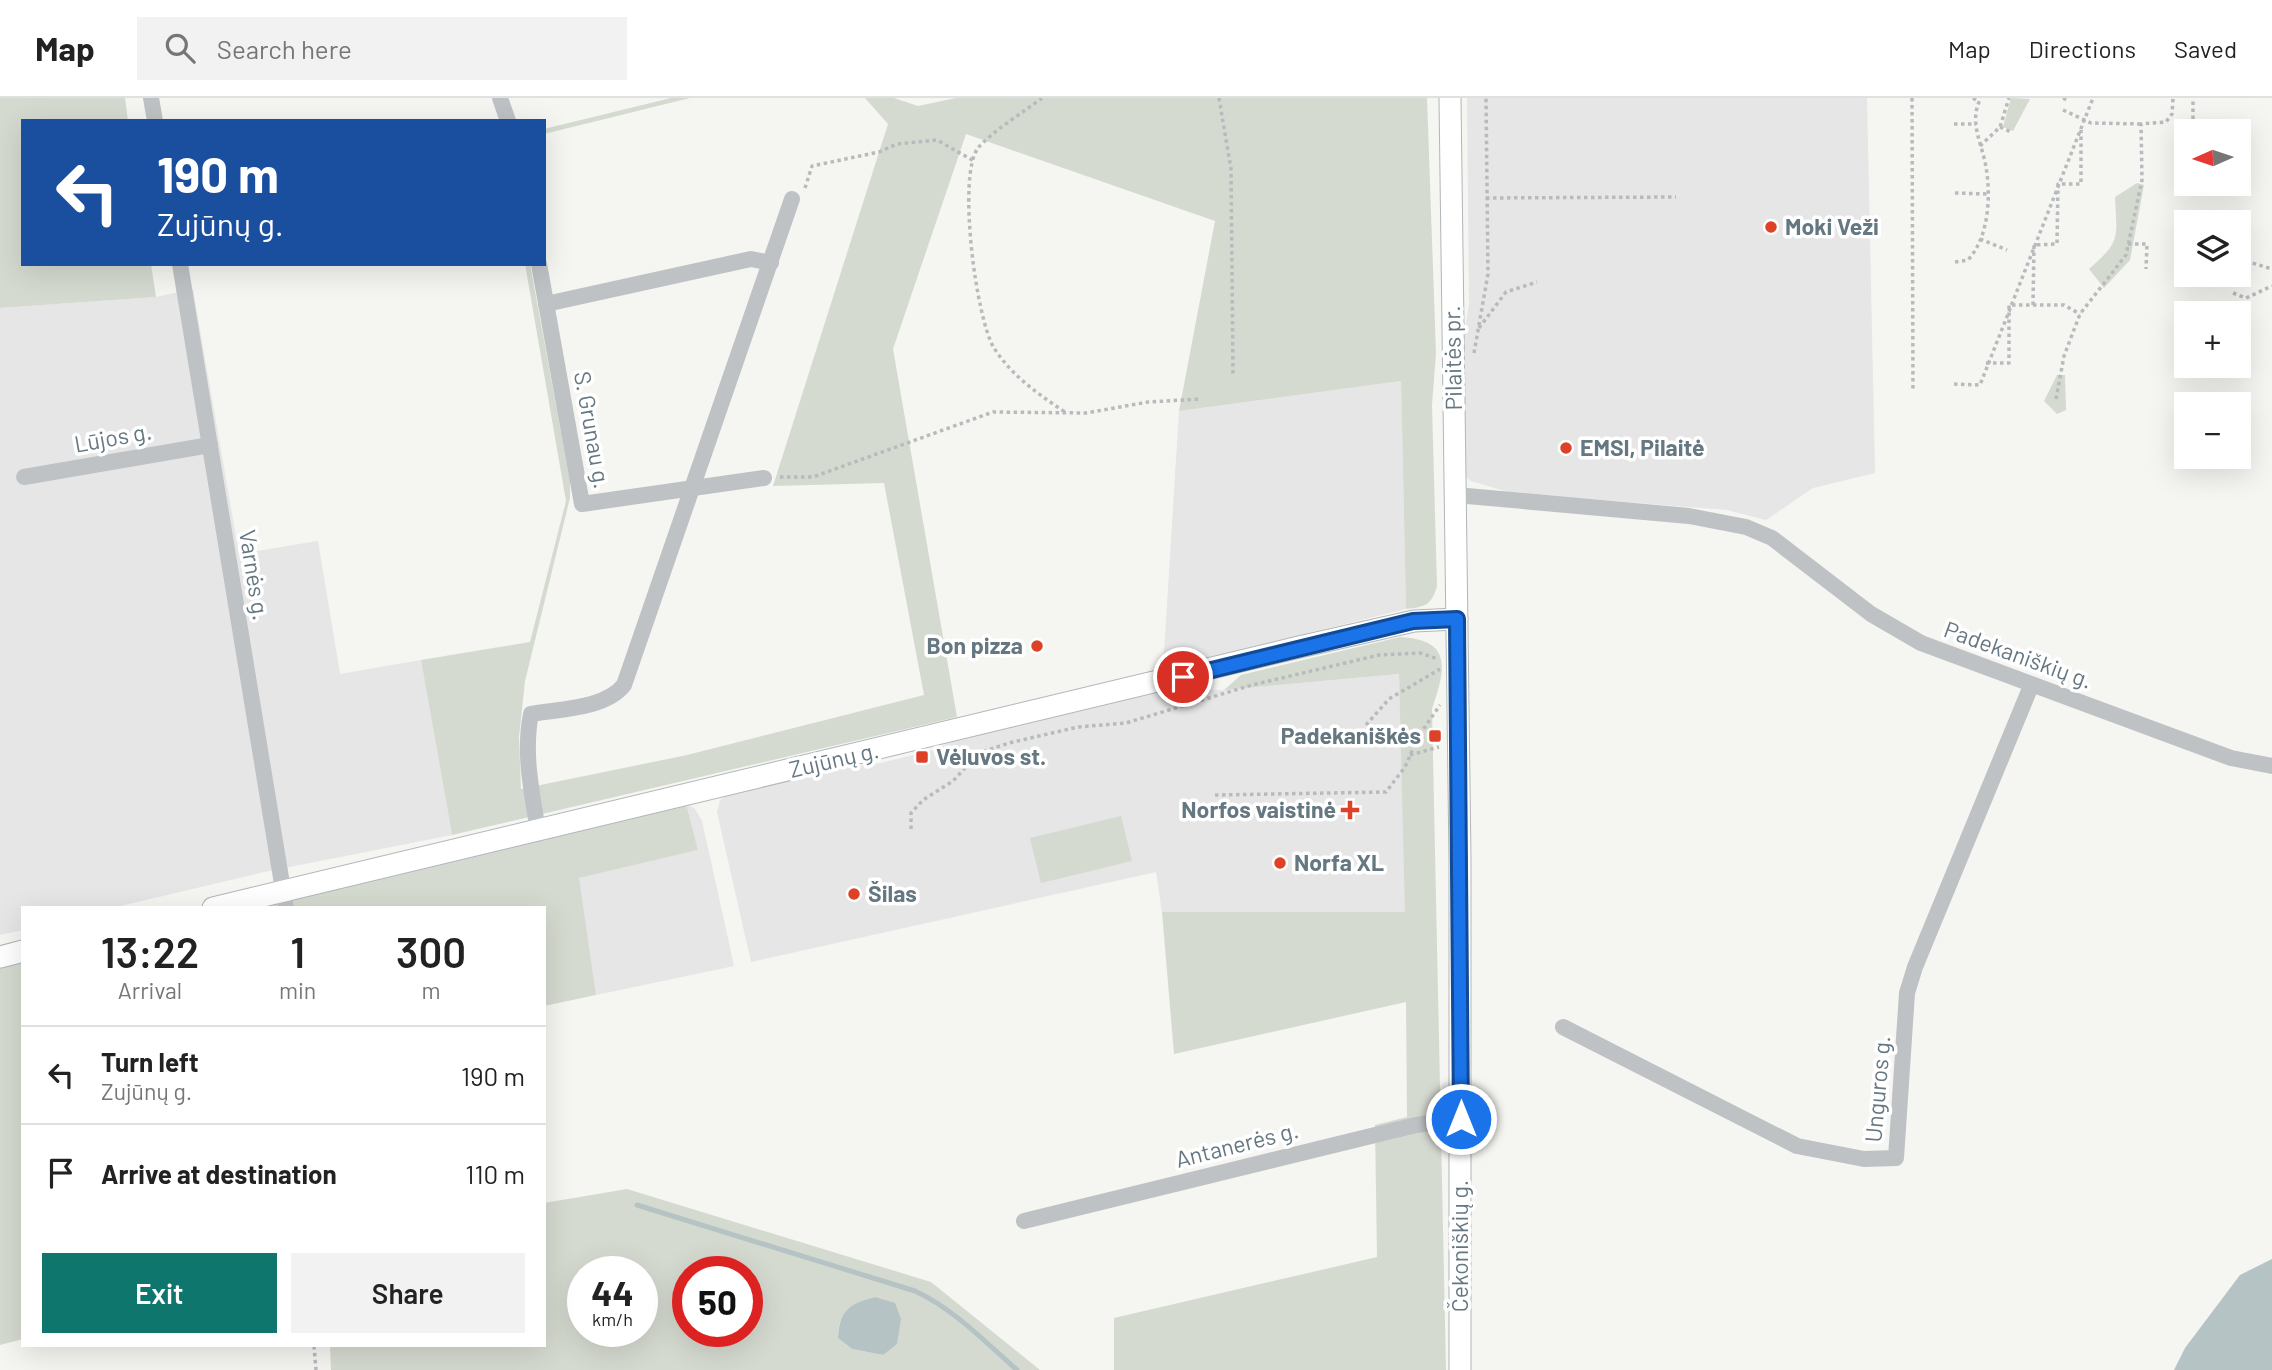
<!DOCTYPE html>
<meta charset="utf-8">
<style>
body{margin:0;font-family:Barlow,sans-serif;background:#f2f2f2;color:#222;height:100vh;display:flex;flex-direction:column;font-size:26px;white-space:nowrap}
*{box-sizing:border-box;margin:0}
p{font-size:23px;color:#767676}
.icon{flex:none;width:38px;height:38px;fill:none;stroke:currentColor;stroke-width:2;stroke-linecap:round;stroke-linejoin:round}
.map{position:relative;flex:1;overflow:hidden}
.details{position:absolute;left:21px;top:808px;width:525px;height:441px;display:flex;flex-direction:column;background:#fff;border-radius:0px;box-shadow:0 7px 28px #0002}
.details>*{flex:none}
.hud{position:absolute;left:21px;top:21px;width:525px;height:147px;border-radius:0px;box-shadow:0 7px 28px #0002;background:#1a4fa0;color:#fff;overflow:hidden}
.needle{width:46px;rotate:267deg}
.buttons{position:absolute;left:2174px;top:21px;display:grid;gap:14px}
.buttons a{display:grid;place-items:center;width:77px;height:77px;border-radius:0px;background:#fff;box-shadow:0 7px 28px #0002;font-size:35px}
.speed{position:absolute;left:567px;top:1158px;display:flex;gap:14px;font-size:35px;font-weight:700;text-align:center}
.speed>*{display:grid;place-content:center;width:91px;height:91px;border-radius:50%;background:#fff;box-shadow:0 7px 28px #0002;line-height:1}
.speed small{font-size:18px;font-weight:400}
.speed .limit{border:10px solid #d22;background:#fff;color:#111}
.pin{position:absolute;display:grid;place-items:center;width:60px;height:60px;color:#fff;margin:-30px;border:4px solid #fff;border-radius:50%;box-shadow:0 2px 7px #0007}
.me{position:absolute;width:77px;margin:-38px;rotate:0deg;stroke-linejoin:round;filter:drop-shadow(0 0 5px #0008)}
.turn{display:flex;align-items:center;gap:24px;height:147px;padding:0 21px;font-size:32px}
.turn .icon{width:91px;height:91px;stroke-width:2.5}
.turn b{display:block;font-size:49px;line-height:60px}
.eta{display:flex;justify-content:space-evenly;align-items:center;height:119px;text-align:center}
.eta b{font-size:42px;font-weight:600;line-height:49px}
.cta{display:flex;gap:14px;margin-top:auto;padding:14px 21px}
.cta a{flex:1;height:80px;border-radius:0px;background:#0f766e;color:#fff;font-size:28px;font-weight:600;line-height:80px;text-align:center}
.cta a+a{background:#f2f2f2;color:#222}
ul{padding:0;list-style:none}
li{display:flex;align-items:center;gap:21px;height:98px;padding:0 21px;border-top:2px solid #e0e0e0}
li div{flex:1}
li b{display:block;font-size:26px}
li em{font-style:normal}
header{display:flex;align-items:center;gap:42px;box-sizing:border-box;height:98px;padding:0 35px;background:#fff;border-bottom:2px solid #e0e0e0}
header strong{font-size:33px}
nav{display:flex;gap:38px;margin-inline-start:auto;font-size:24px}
.search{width:490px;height:63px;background:#f2f2f2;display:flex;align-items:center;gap:18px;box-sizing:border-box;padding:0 24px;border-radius:0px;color:#767676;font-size:26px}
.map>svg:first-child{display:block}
.built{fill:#e5e6e5}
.green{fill:#d5dad0;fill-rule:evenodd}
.water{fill:#b5c3c5}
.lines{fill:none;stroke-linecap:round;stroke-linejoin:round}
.stream{stroke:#b5c3c5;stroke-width:5}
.secondary-casing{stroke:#b0b6ba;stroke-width:23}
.path{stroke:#b8bbbd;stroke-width:3.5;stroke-dasharray:3.5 3.5;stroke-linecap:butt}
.street{stroke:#bec2c5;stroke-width:16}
.secondary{stroke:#fff;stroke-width:21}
.route-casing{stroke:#114b97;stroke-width:18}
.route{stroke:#1a73e8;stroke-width:12}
.poi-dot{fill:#dd4229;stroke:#fff;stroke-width:2.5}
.labels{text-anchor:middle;stroke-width:7;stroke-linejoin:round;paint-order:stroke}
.poi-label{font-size:23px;font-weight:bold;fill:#657781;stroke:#fff;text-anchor:start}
.street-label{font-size:23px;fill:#657781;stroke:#fff}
</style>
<header>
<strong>Map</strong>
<div class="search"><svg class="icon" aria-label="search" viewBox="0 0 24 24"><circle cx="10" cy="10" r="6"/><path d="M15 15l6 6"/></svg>Search here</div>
<nav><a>Map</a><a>Directions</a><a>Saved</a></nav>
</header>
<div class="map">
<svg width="2272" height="1272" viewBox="0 0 2272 1272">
<rect width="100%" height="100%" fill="#f5f5f1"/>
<g class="built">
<path d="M1467,0H1867L1875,375L1813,390L1766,422L1727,412L1512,395L1471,383L1465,378L1461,260L1469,206Z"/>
<path d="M193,191L239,456L318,443L340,576L421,562L452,737L264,774L112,810H23V832L0,837V210L156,199Z"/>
<path d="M1401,283L1406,511L1163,571L1179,313Z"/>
<path d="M1399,576L1406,814H1162L1156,774L751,864L717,714L720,702L734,693L823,672L881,665L933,652L975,633L1171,591L1224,592Z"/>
<path d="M686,705L695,711L702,723L734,868L596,897L578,780L698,752Z"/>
</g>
<g class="green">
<path d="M0,0H125L128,23H23V166H151L156,199L0,210Z"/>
<path d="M671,0H690L544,36V31Z"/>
<path d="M865,0H894L918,8L956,0H1427L1436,255L1432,307L1437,488C1432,507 1425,509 1406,511L1401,283L1179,313L1215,123L966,36L893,251L957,619L452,737L421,562L530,544L566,403L525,166H530L570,383V400L525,583L519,639L521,691L687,657L924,597L884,385L773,388L888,26Z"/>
<path d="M2011,0L2030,1L2013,33L2003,29Z"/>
<path d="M2137,85L2144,87L2130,162L2104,190L2089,171C2121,143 2117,141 2115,99Z"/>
<path d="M2057,277H2065L2066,312L2057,316L2044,303Z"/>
<path d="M1400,539C1454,542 1445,572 1432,611L1446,1272H1114V1220L1377,1159L1375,1027L1407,1019L1406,904L1174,956L1162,814H1405L1399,576L1224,592L1241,577Z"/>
<path d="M686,705L698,752L579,780L596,897L544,908V810H259Z"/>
<path d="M1121,718L1132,763L1041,785L1030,740Z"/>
<path d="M23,864V1241L0,1247V870Z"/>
<path d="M627,1091L931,1184L1040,1272H331L330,1248H544V1105ZM583,1174H642V1234H583ZM688,1174H747V1234H688ZM875,1199L883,1257L852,1251L838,1240C839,1213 849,1205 875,1199Z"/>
</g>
<g class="water">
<path d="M2272,1161V1272H2174L2185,1250L2240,1177Z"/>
<path d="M875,1199L895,1205L901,1221L897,1246L883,1257L852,1251L838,1240C839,1213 849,1205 875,1199Z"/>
</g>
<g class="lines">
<path class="stream" d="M637,1107L915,1193C954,1211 985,1244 1017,1272"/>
<g class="secondary-casing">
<g id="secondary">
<path d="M1450,0L1460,762V1272"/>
<path d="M213,810L1299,549L1414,523L1457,521"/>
<path d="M0,859L23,853"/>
</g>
</g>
<g class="path">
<path d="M1042,0C1025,13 990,35 978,50C957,77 976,221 994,250C1012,278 1038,296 1065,314"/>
<path d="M1219,0L1231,71L1233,277"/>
<path d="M1912,0L1913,292"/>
<path d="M1973,0L1979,4"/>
<path d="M2063,0L2067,2"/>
<path d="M2063,12L2091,25L2141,26"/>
<path d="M2193,21V0"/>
<path d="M1954,26H1976"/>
<path d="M2000,29L2011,34"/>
<path d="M1980,48L2000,29L2009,0"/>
<path d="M805,90L812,68L879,54L897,46L937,42L974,63"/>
<path d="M1955,95L1988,96"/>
<path d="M1486,100L1676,99"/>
<path d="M1980,141L2007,152"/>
<path d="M2128,146H2147L2146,171"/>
<path d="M2246,163L2272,171"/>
<path d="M1955,164L1968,162C1989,139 1991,98 1986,69C1982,45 1968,23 1981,0"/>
<path d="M2233,195L2246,200L2272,188"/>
<path d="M2033,207H2064L2080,216"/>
<path d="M1479,230L1506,194L1537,184"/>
<path d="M1474,255L1488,176L1486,0"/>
<path d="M1986,265H2009V207H2033L2034,147L2057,146L2058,86H2081V32"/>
<path d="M1954,286L1980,287L2093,0"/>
<path d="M2056,301L2064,258L2080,216L2126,157L2142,82L2141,26L2166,24L2172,16L2173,0"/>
<path d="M780,379H813L993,314L1086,315L1148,304L1201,301"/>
<path d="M1366,627L1389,601L1440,571"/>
<path d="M1410,657L1439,649"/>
<path d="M1215,697L1386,694L1405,669L1418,639L1440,607"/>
<path d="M911,731V715L923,702L953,683L979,655L1009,645L1078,629L1126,625L1252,587L1379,557L1420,555L1438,561"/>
<path d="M314,1248L316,1272"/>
</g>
<g class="street">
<path d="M151,0L155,23"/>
<path d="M500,0L508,23"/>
<path d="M180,166L286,810"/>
<path d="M539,166L582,406L764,380"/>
<path d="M546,206L751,161L771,165"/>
<path d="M24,379L210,347"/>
<path d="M1456,397L1689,418L1746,429L1772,440L1871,516L1921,545L2231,660L2272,668"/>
<path d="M538,733C532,695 523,655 531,616C559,611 605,611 624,587L792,101"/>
<path d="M1563,929L1797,1048L1864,1061L1896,1060L1907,895L1915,869L2031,588"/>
<path d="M1024,1123L1416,1027L1461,1021"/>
</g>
<use href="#secondary" class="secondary"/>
</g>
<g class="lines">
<g class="route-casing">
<path id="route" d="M1183,579L1413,523L1457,521L1461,1021"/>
</g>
<use href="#route" class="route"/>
</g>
<g class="poi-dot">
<circle cx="1771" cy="129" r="7"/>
<circle cx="1566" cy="350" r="7"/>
<circle cx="1037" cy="548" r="7"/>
<rect x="1428" y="631" width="14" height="14" rx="3.5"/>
<rect x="915" y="652" width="14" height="14" rx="3.5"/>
<path d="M1346.5 701.5h7v7h7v7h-7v7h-7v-7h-7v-7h7z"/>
<circle cx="1280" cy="765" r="7"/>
<circle cx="854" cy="796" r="7"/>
</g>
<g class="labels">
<g class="poi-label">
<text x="1785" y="137">Moki Veži</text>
<text x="1580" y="358">EMSI, Pilaitė</text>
<text x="1023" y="556" text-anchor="end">Bon pizza</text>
<text x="1421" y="646" text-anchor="end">Padekaniškės</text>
<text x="936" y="667">Vėluvos st.</text>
<text x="1336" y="720" text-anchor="end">Norfos vaistinė</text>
<text x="1294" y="773">Norfa XL</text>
<text x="868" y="804">Šilas</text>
</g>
<g class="street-label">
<text transform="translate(1453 260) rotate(-91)" y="8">Pilaitės pr.</text>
<text transform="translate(592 332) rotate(80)" y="8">S. Grunau g.</text>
<text transform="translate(113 340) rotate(-10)" y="8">Lūjos g.</text>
<text transform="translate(254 477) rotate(81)" y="8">Varnės g.</text>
<text transform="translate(2018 557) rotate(20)" y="8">Padekaniškių g.</text>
<text transform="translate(834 662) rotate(-13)" y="8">Zujūnų g.</text>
<text transform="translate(1878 991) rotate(-85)" y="8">Unguros g.</text>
<text transform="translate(1237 1047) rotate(-14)" y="8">Antanerės g.</text>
<text transform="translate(1460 1148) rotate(-90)" y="8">Čekoniškių g.</text>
</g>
</g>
</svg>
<div class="buttons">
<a><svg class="needle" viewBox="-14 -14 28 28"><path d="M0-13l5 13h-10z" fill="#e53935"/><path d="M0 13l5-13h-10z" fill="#767676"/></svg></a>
<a><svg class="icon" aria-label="layers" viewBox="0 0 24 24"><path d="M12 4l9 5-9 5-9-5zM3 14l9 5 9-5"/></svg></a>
<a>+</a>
<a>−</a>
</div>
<div class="speed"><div>44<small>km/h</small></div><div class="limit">50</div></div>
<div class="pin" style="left:1183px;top:579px;background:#d93025"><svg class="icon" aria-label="arrive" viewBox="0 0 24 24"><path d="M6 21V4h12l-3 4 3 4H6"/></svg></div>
<svg class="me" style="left:1461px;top:1021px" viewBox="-20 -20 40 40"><circle r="17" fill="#1a73e8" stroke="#fff" stroke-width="3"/><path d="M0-11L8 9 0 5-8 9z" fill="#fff"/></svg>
<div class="hud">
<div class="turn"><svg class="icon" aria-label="left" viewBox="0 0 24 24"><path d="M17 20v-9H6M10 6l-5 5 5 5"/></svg><div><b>190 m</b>Zujūnų g.</div></div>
</div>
<section class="details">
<div class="eta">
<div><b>13:22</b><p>Arrival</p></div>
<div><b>1</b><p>min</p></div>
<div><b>300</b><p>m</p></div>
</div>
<ul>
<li><svg class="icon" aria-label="left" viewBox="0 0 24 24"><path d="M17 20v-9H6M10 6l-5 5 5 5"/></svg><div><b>Turn left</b><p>Zujūnų g.</p></div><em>190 m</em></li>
<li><svg class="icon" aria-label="arrive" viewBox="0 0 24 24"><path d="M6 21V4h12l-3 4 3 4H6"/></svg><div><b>Arrive at destination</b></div><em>110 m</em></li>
</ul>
<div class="cta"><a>Exit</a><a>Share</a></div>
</section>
</div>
